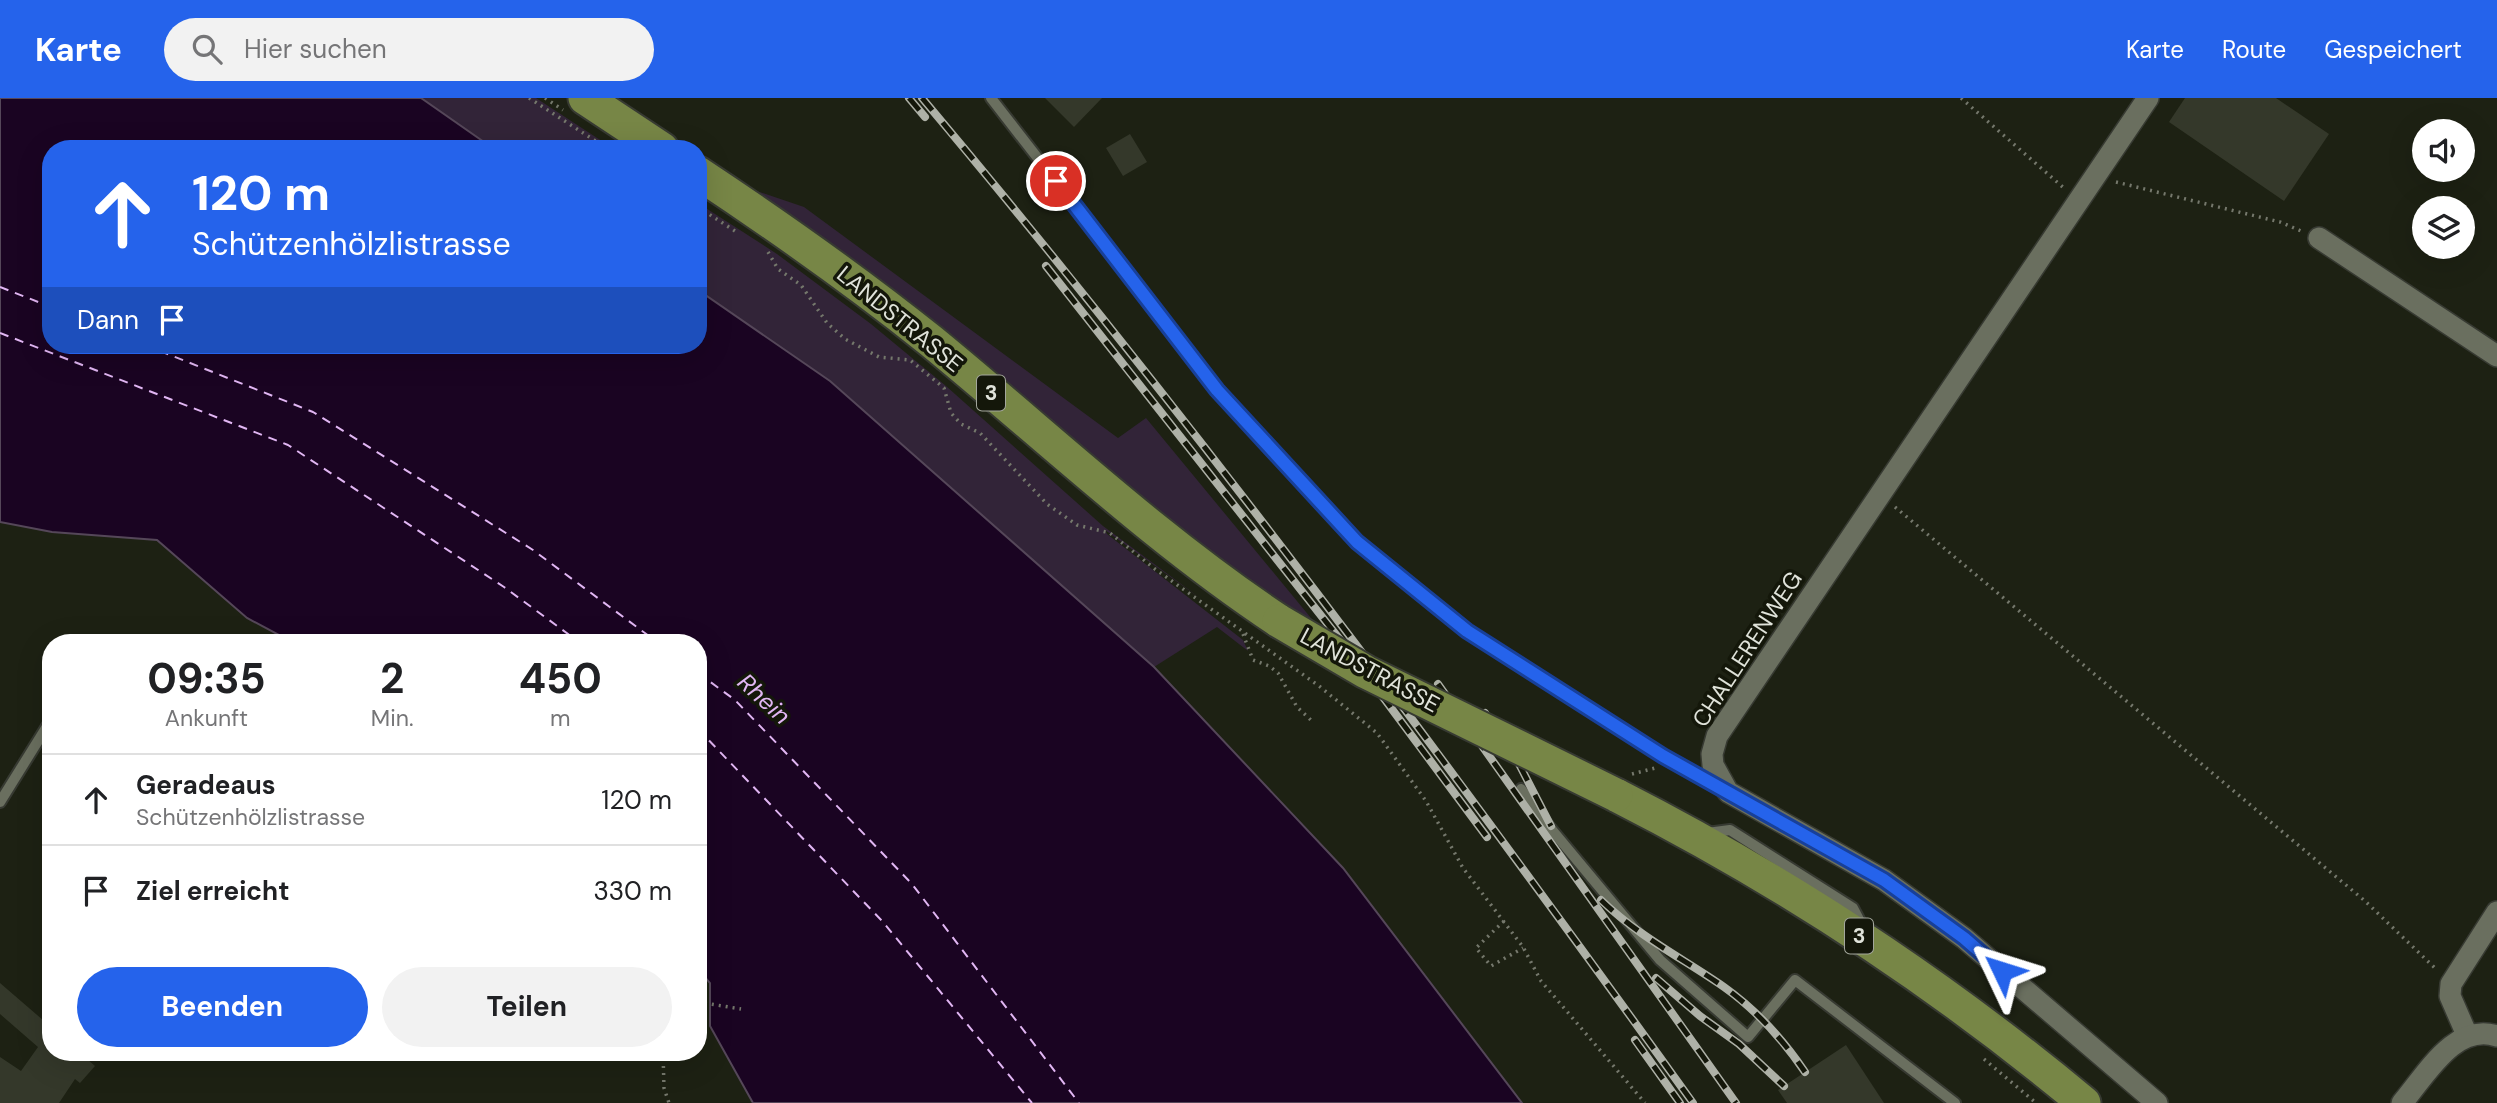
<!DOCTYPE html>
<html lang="de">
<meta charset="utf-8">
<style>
body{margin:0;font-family:"DM Sans",sans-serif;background:#f2f2f2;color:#202124;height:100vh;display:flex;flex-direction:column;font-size:26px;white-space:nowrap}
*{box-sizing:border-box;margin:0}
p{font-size:23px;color:#757577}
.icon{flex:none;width:38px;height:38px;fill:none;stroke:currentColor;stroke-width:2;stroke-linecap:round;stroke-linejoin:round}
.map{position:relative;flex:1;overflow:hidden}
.sheet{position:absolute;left:42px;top:536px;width:665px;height:427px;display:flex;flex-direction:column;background:#fff;border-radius:28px;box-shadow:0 7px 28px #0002}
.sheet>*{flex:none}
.hud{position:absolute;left:42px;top:42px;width:665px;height:214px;border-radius:28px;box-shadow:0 7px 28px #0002;background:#2563eb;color:#fff;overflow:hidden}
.controls{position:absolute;left:2412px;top:21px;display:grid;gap:14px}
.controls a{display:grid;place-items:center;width:63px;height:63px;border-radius:50%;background:#fff;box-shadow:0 7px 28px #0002;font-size:35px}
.pin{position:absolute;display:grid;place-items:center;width:60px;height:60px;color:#fff;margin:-30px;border:4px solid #fff;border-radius:50%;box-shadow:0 2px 7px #0007}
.me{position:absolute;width:77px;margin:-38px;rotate:311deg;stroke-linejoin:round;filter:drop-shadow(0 0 5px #0008)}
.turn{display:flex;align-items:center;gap:24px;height:147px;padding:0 35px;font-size:32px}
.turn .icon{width:91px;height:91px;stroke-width:2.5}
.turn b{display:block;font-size:49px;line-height:60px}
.then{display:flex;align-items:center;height:66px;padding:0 35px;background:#0003;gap:14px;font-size:26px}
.eta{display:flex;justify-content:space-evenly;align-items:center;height:119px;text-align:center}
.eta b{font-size:42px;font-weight:700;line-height:49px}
.cta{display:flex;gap:14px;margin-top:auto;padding:14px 35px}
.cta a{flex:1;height:80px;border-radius:42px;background:#2563eb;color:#fff;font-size:28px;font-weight:700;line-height:80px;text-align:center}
.cta a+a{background:#f2f2f2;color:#202124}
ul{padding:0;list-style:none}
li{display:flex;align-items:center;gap:21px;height:91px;padding:0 35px;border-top:2px solid #e0e0e0}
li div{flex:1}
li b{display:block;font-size:26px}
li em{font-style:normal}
header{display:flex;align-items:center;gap:42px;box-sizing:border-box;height:98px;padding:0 35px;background:#2563eb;color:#fff}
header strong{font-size:33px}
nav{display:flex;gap:38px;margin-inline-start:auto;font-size:24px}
.search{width:490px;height:63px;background:#f2f2f2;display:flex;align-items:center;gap:18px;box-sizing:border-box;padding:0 24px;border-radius:38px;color:#757577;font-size:26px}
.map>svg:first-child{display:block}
.green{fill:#322438}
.water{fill:#1a0422;stroke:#554759;stroke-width:2}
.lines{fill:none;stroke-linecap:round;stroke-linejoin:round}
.ferry{stroke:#e1b6f3;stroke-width:2;stroke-dasharray:9 7;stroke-linecap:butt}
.building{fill:#34382a}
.lane-casing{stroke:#373a32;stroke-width:14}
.street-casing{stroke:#373a32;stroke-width:24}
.primary-casing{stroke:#373a32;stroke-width:37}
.path{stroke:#75786c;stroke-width:3.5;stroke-dasharray:2 5;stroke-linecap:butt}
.lane{stroke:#6a6f5f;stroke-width:10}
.street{stroke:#6a6f5f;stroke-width:21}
.primary{stroke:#778646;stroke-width:33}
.rail-casing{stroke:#aeb1a7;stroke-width:8}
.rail{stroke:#14170a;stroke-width:5;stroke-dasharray:16;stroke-linecap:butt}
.primary-bridge-casing{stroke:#373a32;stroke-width:37;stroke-linecap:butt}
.primary-bridge{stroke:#778646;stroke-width:33}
.route-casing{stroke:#184099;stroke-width:18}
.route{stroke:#2563eb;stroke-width:12}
.labels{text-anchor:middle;stroke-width:7;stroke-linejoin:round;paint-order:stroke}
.shield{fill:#14170a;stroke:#a3a69c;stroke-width:2}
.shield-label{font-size:21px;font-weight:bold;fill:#e0e3da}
.street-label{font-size:23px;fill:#e0e3da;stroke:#14170a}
.water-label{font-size:24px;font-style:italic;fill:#e1b6f3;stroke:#14170a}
</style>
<header>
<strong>Karte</strong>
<div class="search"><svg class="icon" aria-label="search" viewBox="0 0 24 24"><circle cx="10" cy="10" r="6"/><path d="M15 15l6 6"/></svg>Hier suchen</div>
<nav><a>Karte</a><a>Route</a><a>Gespeichert</a></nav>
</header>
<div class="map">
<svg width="2497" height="1005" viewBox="0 0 2497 1005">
<rect width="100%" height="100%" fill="#1d2113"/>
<g class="green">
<path d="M421,0H536L614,51H494Z"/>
<path d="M739,87L804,109L1118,340L1146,320L1320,531L1211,462Z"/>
<path d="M698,105L777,156L871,226L946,288L1103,428L1204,503L1105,432L1107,436L1243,542L1248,553L1217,529L1154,569L830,283L698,192Z"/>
</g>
<path class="water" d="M0,0H421L494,51H51V247H698V192L830,283L1154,569L1343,770L1522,1005H753L710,928V885L698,871V544H292L247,520L157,442L52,434L0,424Z"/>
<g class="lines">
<g class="ferry">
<path d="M0,189L51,209"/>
<path d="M0,235L288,347L504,489L579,544"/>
<path d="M145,247L313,314L533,452L657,544"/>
<path d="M698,575L735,602L912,786L1079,1005"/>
<path d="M698,631L883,824L1032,1005"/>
</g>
</g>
<g class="building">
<path d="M1045,0H1102L1074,29Z"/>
<path d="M2185,0H2276L2329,36L2284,103L2169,24Z"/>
<path d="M1130,36L1147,64L1123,78L1106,50Z"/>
<path d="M0,885L51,929V954H79L95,968L80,985L75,981L59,1005H0V959L21,973L38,949L0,916Z"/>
<path d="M1846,947L1884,1005H1787L1778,992Z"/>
</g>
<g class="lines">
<g class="lane-casing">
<g id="lane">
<path d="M991,0L1218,292L1357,444L1467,533L1663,658L1721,689"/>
<path d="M1521,691L1547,726L1660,862L1748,939L1795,882L1955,1005"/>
<path d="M0,704L51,622"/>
<path d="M1707,735L1730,732L1853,810L1863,829"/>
</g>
</g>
<g class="street-casing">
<g id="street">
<path d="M2148,0L1717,638L1712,656L1713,667L1728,694L1884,782L1964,840L2157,1005"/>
<path d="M2319,140L2497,258"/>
<path d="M2467,937L2450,898L2451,886L2497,814"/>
<path d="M2402,1005C2426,977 2455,924 2497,938"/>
</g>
</g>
<g class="primary-casing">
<g id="primary">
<path d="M585,0L662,51"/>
<path d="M698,75C778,128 856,183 931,243C1047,338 1154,440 1279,523"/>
<path d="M1616,697C1783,782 1940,885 2084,1005"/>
</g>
</g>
<g class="path">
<path d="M529,0L608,51"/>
<path d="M545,0L563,12"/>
<path d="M1961,0L2065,91"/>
<path d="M2116,84L2280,124L2301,133"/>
<path d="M698,109L738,135"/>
<path d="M768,154L778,171L801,187L827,225L845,241L879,259L910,262L944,290L951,315L961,326L980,335L1047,406L1077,427L1110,435L1155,471L1319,588L1377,635L1426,703L1463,770L1523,849L1541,883L1645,1005"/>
<path d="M1895,409L2365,803L2437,872"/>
<path d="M1243,536L1253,562L1269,568L1278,575L1297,609L1313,624"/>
<path d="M1632,676L1655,670"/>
<path d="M1504,823L1476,850L1491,868L1523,850"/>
<path d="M698,904L741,911"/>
<path d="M663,954L664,990L669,1005"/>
<path d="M1984,961L2036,1005"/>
</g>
<use href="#lane" class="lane"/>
<use href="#street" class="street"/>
<use href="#primary" class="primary"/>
<g class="rail-casing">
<g id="rail">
<path d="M909,0L925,19"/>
<path d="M922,0C1194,323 1446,662 1693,1005"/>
<path d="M1046,168L1345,548L1487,739"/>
<path d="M1438,586L1736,1005"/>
<path d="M1485,615L1519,666L1551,728"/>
<path d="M1601,802C1638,838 1682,860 1724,889C1755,911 1784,943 1805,974"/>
<path d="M1656,880L1700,918L1739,946L1784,988"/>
<path d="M1635,942L1680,1005"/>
</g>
</g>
<use href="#rail" class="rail"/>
<g class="primary-bridge-casing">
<path id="primary-bridge" d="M1279,523L1366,574L1616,697"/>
</g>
<use href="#primary-bridge" class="primary-bridge"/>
</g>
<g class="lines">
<g class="route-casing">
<path id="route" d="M1056,83L1217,292L1357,444L1467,533L1663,658L1884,782L1964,840L2002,873"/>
</g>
<use href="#route" class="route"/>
</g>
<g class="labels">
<g class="shield">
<rect x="977" y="277.5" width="28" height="35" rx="5"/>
<rect x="1845" y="820.5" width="28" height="35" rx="5"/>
</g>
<g class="shield-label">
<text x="991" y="302">3</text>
<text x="1859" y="845">3</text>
</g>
<g class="street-label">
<text transform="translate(900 221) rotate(39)" y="8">LANDSTRASSE</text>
<text transform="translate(1747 551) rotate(-57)" y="8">CHALLERENWEG</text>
<text transform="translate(1370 572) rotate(28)" y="8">LANDSTRASSE</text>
</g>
<g class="water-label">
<text transform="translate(764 601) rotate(43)" y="8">Rhein</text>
</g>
</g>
</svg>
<div class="controls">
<a><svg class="icon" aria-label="sound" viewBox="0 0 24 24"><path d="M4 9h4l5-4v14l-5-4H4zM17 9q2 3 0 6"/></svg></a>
<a><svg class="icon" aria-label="layers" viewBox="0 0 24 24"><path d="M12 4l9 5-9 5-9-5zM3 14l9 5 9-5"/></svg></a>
</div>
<div class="pin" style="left:1056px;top:83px;background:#d93025"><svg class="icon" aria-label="arrive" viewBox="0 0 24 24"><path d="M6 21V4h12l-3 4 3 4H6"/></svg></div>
<svg class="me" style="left:2002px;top:873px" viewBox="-20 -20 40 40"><path d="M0-17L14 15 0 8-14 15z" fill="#2563eb" stroke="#fff" stroke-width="4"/></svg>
<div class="hud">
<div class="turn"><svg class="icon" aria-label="ahead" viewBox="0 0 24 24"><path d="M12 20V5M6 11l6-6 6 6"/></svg><div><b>120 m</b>Schützenhölzlistrasse</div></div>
<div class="then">Dann<svg class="icon" aria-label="arrive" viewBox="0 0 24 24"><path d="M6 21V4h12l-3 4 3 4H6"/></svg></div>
</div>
<section class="sheet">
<div class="eta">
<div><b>09:35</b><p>Ankunft</p></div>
<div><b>2</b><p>Min.</p></div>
<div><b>450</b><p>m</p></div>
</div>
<ul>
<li><svg class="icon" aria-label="ahead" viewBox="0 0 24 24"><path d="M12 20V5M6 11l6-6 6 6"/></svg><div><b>Geradeaus</b><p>Schützenhölzlistrasse</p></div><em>120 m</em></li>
<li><svg class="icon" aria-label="arrive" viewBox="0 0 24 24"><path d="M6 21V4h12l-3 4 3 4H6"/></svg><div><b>Ziel erreicht</b></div><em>330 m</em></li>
</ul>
<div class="cta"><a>Beenden</a><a>Teilen</a></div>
</section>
</div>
